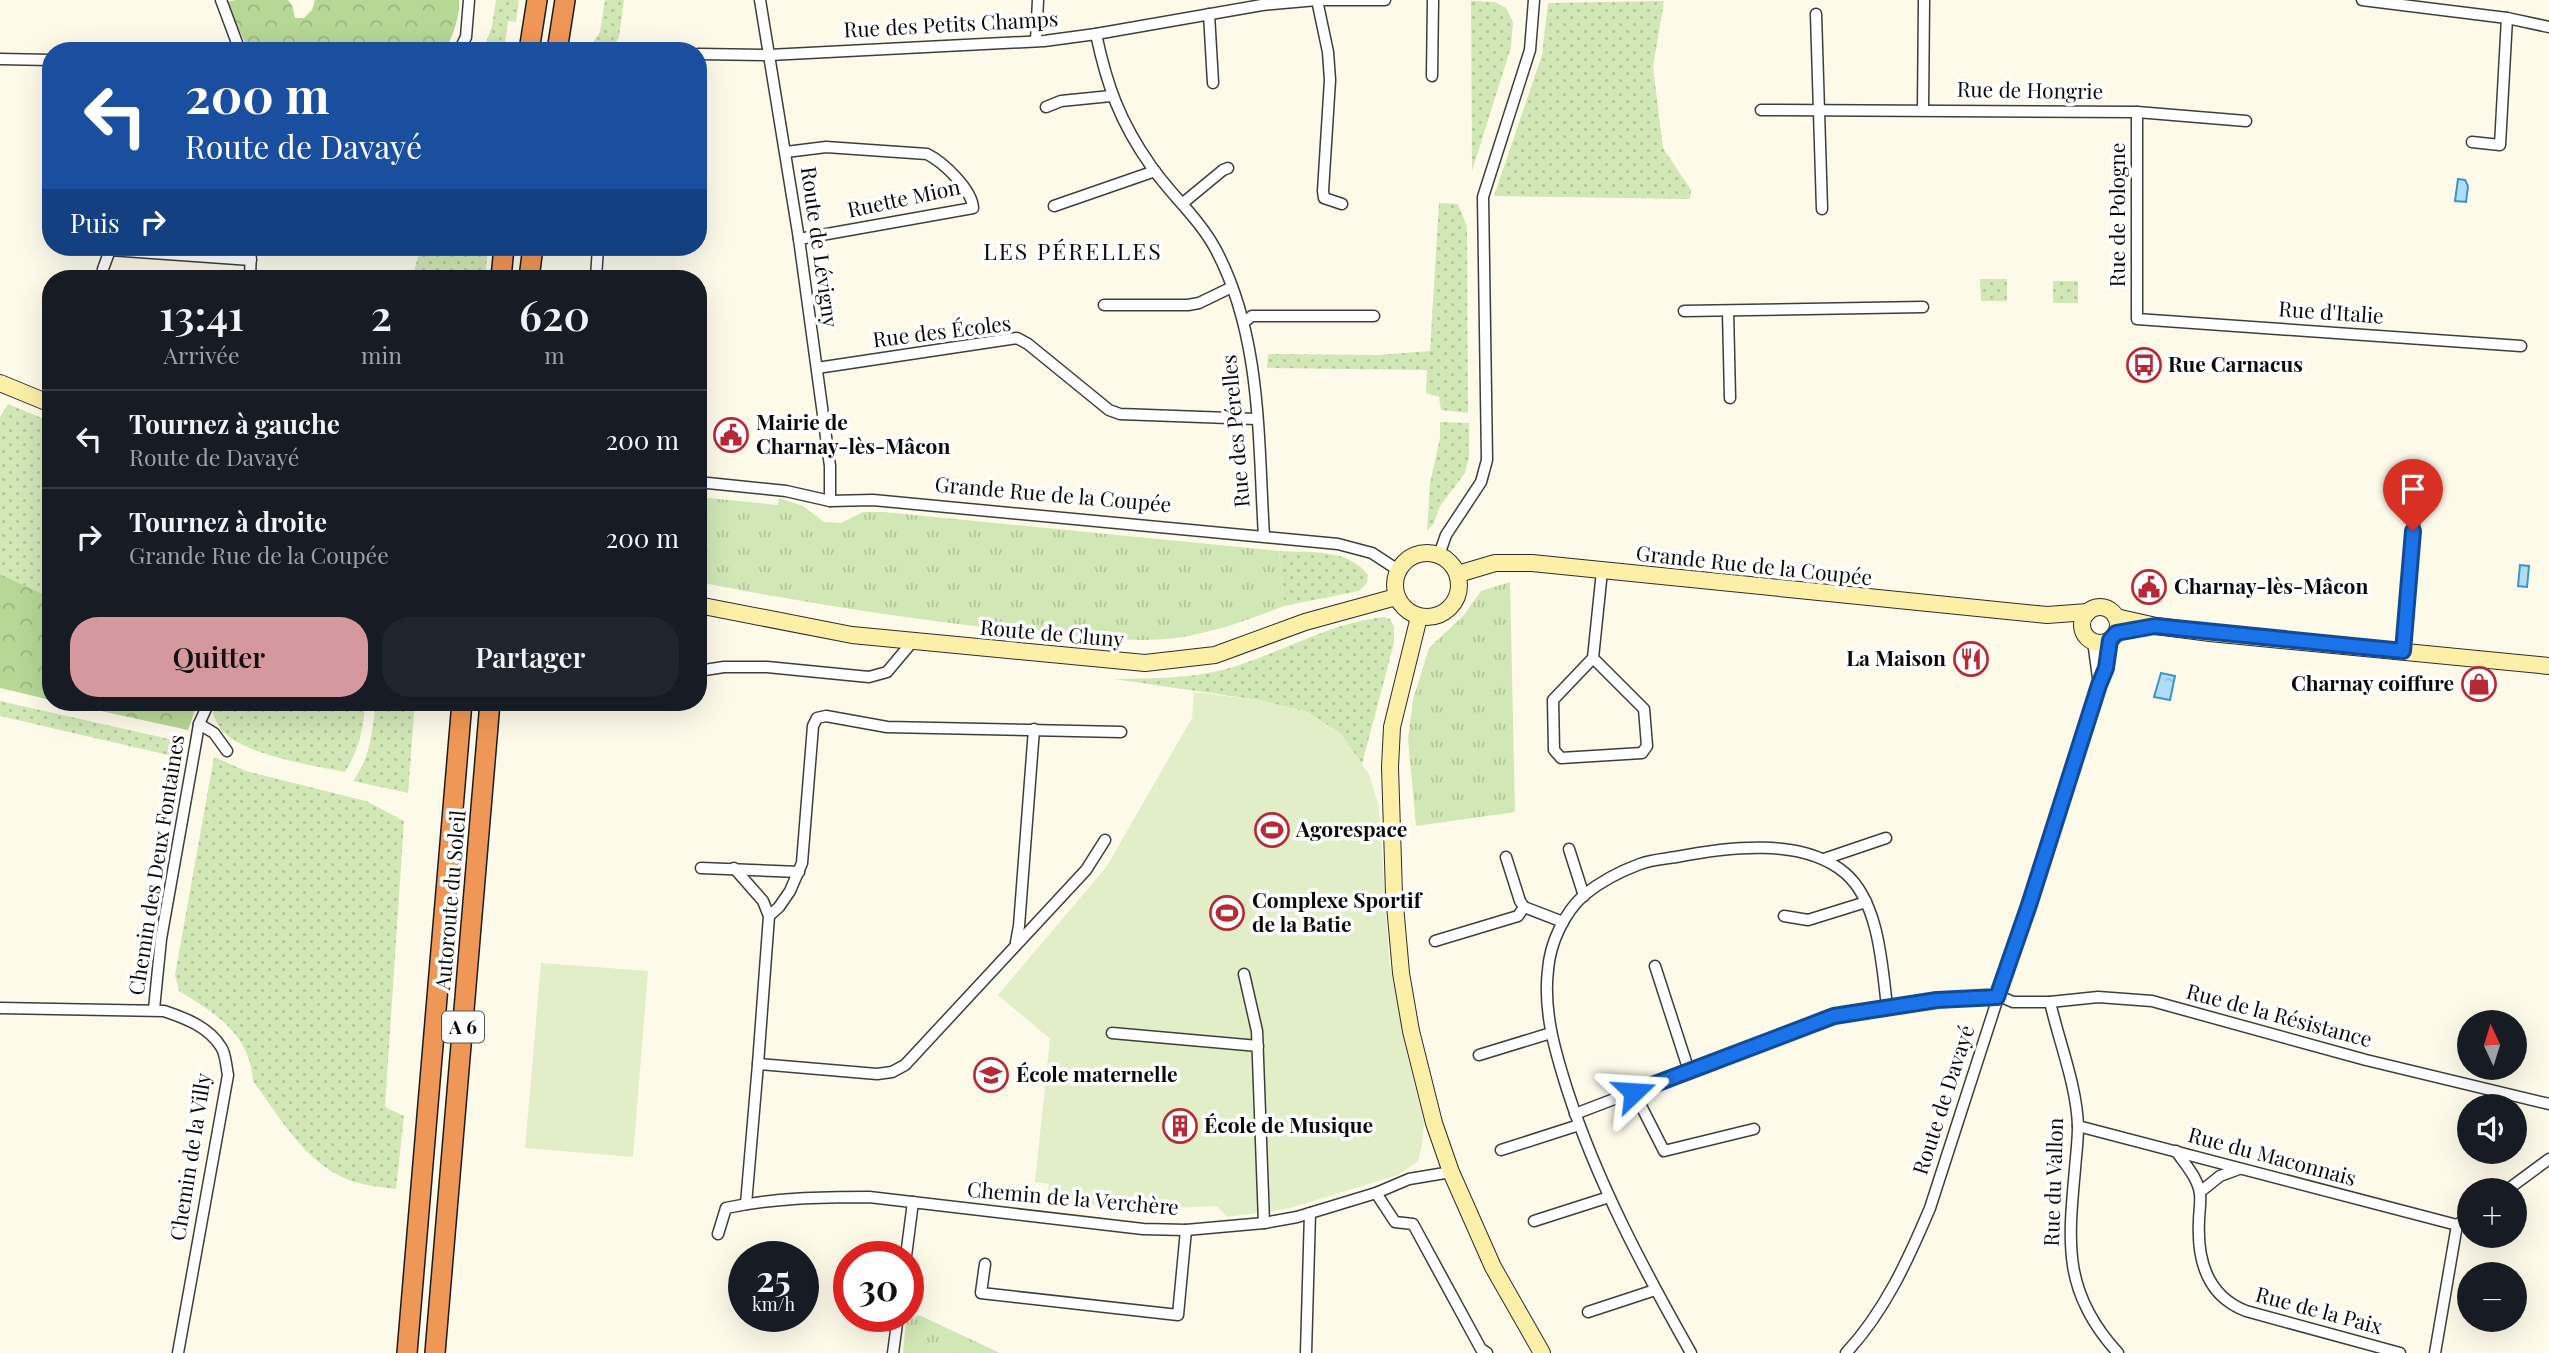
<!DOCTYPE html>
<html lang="fr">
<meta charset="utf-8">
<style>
body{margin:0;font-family:"Playfair Display",serif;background:#20242c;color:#f1f3f6;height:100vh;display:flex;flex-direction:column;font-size:26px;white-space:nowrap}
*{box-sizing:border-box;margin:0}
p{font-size:23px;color:#9ea1a6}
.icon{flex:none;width:38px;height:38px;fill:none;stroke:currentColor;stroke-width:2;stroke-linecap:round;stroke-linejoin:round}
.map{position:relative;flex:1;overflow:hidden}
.panel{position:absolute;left:42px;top:270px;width:665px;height:441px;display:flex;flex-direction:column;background:#171b24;border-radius:28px;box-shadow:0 7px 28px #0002}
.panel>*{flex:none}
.hud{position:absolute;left:42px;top:42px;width:665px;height:214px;border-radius:28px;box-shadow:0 7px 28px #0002;background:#1a4fa0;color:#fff;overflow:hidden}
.needle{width:46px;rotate:356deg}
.controls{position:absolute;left:2457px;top:1010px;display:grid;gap:14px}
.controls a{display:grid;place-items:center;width:70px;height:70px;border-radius:50%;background:#171b24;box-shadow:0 7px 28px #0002;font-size:35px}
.speed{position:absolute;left:728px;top:1241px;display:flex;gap:14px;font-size:35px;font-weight:700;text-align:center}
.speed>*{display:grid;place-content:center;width:91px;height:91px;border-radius:50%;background:#171b24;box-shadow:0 7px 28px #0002;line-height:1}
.speed small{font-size:18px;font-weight:400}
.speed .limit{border:10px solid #d22;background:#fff;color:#111}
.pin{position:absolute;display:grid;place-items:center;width:60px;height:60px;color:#fff;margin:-72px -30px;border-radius:50% 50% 50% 0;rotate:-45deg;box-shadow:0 0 7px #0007}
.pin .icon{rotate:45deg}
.me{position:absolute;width:77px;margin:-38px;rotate:70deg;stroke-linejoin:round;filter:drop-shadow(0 0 5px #0008)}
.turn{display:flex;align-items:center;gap:24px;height:147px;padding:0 28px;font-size:32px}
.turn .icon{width:91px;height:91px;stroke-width:2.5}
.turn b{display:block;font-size:49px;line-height:60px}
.then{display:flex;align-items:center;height:66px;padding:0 28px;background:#0003;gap:14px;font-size:26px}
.eta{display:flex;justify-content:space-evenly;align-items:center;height:119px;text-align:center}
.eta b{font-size:42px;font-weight:600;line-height:49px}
.cta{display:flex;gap:14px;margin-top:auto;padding:14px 28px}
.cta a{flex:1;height:80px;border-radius:28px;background:#d6989f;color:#111;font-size:28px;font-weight:600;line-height:80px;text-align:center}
.cta a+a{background:#20242c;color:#f1f3f6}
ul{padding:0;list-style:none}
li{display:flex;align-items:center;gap:21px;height:98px;padding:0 28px;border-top:2px solid #363941}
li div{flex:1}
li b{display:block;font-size:26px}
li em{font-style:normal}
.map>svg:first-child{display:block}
.grass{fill:url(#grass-dots)}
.forest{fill:url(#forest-crowns)}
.park{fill:url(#park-tufts)}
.pitch{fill:#e2eec7}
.water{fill:url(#water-ripples);stroke:#3b95c8;stroke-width:2}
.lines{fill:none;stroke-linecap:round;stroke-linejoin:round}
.minor-casing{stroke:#3e3e3e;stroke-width:13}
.secondary-casing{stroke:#2d2d2d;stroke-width:18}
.motorway-casing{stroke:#1c1c1c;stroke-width:22}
.minor{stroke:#fff;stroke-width:10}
.secondary{stroke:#fcefa8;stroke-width:16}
.motorway{stroke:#ef9757;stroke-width:19}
.route-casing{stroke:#114b97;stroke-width:18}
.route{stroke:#1a73e8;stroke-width:12}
.labels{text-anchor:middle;stroke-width:7;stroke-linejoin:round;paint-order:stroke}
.shield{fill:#fff;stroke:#545454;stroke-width:2}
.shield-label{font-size:19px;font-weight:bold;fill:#0b0b0b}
.street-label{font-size:21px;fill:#0b0b0b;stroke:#fff}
.poi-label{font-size:21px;font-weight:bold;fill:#0b0b0b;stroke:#fff;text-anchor:start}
.neighbourhood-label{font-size:23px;letter-spacing:2px;fill:#0b0b0b;stroke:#fff}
</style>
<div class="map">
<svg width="2549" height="1353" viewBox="0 0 2549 1353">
<defs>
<pattern id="grass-dots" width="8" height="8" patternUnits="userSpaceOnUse" patternTransform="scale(1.75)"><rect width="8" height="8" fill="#d1e7b6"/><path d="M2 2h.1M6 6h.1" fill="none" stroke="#b2c59b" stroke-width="1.8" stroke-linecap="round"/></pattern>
<pattern id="forest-crowns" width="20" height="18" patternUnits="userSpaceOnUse" patternTransform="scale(1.75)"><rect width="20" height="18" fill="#b6d796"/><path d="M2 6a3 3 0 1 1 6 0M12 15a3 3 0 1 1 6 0" fill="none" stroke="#9bb780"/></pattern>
<pattern id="park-tufts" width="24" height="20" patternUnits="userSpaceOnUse" patternTransform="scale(1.75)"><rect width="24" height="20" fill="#d1e7b6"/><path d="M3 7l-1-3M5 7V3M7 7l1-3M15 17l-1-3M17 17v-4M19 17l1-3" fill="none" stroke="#b2c59b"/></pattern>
<pattern id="water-ripples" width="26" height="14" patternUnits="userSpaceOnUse" patternTransform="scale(1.75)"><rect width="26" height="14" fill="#b1ddf4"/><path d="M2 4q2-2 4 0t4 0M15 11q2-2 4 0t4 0" fill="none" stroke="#97bcd0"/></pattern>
</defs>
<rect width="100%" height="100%" fill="#fefaea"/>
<g class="grass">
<path d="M496,0H519L516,22L508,21L504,51H483L492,26Z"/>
<path d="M605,0H624L619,37L611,51H587L600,32Z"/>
<path d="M1471,1L1495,2L1506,8L1513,22L1511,47L1472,171Z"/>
<path d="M1664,1L1653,67L1663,148L1691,190L1690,199L1494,196L1542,55L1548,3Z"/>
<path d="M1439,203L1458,204L1467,227L1468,413L1441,410L1439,397L1426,393L1427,370L1267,368L1268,354L1378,355L1430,351Z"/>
<path d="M421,247H488L485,278H412Z"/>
<path d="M1980,279H2007V301H1981Z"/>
<rect x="2053" y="281" width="25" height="22"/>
<path d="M8,404L51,422V598L0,574V417Z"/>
<path d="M1440,422L1469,423V457L1465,473L1440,506L1434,523L1427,531L1430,483L1440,438Z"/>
<path d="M1279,551C1310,553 1348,548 1368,575L1367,583L1359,591L1284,606Z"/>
<path d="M1384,617L1390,619L1394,627V643L1362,764L1340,733L1307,712L1259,700L1114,679C1151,678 1190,679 1226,669C1280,654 1328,623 1384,617Z"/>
<path d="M0,701L178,741L181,758L0,716Z"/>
<path d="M218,702H365C364,727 359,750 345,772C311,765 243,756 220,728C217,724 215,718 213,713Z"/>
<path d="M376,702H415L408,793L353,781C371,757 372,730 376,702Z"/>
<path d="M214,757L246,771L366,801L404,821L385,1107L404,1116L396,1189C383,1187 370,1186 358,1183C308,1169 281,1119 253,1081C250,1034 215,1013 179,991L175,975Z"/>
</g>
<g class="forest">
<path d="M236,0H288L292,5L295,18H304L312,10L315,0H459C460,17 453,37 444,51H249L226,2Z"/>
<path d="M0,574L51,598V700L0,688Z"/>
<path d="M60,702H198L188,730Z"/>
</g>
<g class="park">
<path d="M698,497L778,505L779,498L803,506L824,522L841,523L863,512H884L1279,551L1284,606C1251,619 1217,631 1182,637C1141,644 1097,637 1055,634C936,624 816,605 698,582Z"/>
<path d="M1510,582L1515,812L1416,826L1408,739L1413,700L1429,648L1464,615L1481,591Z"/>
<path d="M919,1315L1000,1353H903L906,1321Z"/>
</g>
<g class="pitch">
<path d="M1194,692L1259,700L1307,712L1340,733L1369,774L1379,807L1389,960L1407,1054L1424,1123L1422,1145L1418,1161L1398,1175L1287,1209L1227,1217L1217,1206L1151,1209L1058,1203L1046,1207L1049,1184L1035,1182L1050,1039L998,995L1107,866L1192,718Z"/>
<path d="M541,963L648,971L633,1157L525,1148Z"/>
</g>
<g class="water">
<path d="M2458,179L2465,180L2468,186L2466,202L2455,201Z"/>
<path d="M2520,565L2529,566L2527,587L2518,586Z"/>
<path d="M2161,673L2175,676L2170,700L2154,697Z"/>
</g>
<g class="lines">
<g class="minor-casing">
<g id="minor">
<path d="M221,0L240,51"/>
<path d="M760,0L799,239L830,466V501"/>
<path d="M1317,0L1328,52L1330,80L1323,191L1324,198L1342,204"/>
<path d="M2362,0L2507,18L2549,27"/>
<path d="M1209,14L1213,83"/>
<path d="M1816,14L1822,209"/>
<path d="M1096,34C1107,86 1120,122 1151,166C1171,195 1199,218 1216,250C1262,337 1258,440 1264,536"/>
<path d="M1036,41L1038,0"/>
<path d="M459,51L466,37L469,0"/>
<path d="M698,54L769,55L1044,41L1096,34L1262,5L1317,0H1385"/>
<path d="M0,59L51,60"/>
<path d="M1432,76L1433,0"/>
<path d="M1046,107L1061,101L1111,96"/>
<path d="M1923,109L1924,0"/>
<path d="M1761,110L2137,112L2246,121"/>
<path d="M2137,112V319L2521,346"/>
<path d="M2472,142L2500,145L2507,18"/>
<path d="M786,152L826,147L927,154C943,162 972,189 973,208L799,239"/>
<path d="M1183,203L1223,170L1228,168"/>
<path d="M1054,206L1155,171"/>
<path d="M103,269L110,250L251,260"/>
<path d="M250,278L251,247"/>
<path d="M596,278L598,247"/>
<path d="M1104,305H1188L1199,303L1232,287"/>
<path d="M1684,311L1923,307"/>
<path d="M1728,311L1730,398"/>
<path d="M1244,322L1252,316H1374"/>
<path d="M817,368L1017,338L1028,344L1109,410L1120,414L1256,419"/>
<path d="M698,482L786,491L830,501L873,500L1338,544L1372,553L1398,570"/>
<path d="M1439,555L1446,535L1481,482L1487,460L1483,197L1530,50L1534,0"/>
<path d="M2093,641L2099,685"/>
<path d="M2403,651L2418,479"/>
<path d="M1593,658L1644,709L1647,746L1642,753L1561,758L1554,750L1553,700L1593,658L1602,571"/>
<path d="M698,671L724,667H767L869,677L887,672L913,641"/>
<path d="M199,724L214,733L227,751"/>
<path d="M1569,849L1584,896"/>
<path d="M1506,857L1520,901L1524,907L1563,922"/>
<path d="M1824,859L1886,838"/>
<path d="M701,868L799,872"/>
<path d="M734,868L763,901L769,916L758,1064"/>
<path d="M769,916L779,907L790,891L802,863L813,726L817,718L826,716L887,727L1121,732"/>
<path d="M1784,916L1808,920L1866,902"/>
<path d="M1435,941L1518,916L1524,907"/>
<path d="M1016,942L1019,926L1034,729"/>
<path d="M1655,966L1689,1071"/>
<path d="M1244,974L1257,1031L1264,1223"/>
<path d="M2050,1002C2059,1042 2077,1086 2078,1127C2078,1141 2076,1155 2075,1169C2068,1245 2063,1293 2118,1353"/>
<path d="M0,1008L164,1011C185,1018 209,1027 221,1047C226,1054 226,1066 228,1075L178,1353"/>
<path d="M154,1009L161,939L196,742L199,724L209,702"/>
<path d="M1112,1033L1258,1046"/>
<path d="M1479,1055L1551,1033"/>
<path d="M1634,1092L1664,1151L1754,1129"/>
<path d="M1575,1114L1792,1031L1834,1016L1937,1000L1985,997L2004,998L2013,1002H2050L2098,997L2152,1001L2366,1060L2549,1104"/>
<path d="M2078,1126L2457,1225"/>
<path d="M1501,1150L1579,1125"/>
<path d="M2176,1151C2185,1164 2198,1178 2200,1194C2201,1203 2199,1213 2199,1221C2197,1260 2207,1296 2246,1311L2400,1353"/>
<path d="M2507,1190L2549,1159"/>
<path d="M2200,1192L2220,1176L2239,1169"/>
<path d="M1376,1193L1395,1222L1413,1224L1481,1349L1487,1353"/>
<path d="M746,1204L758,1064L877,1074L892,1072L905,1065L1086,870L1105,840"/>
<path d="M1534,1221L1609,1197"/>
<path d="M718,1234L726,1208C772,1198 821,1197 869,1197L1143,1229L1186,1230L1264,1223L1297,1217L1376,1193L1409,1179L1451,1172"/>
<path d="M906,1256L913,1202"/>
<path d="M985,1264L981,1293L1178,1315L1186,1230"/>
<path d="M1588,1312L1655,1290"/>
<path d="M893,1353L898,1316"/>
<path d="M1306,1353L1310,1213"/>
<path d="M1691,1353C1643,1268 1597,1182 1567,1089C1555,1051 1543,1011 1548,970C1550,943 1564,913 1584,895C1600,882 1621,871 1640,864C1651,860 1664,859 1676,857C1727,847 1802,837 1845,873C1879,902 1882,965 1887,1007"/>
<path d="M1846,1353C1885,1311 1908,1260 1930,1208L2099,685L2107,668L2110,640"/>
<path d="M2435,1353L2457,1225L2469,1217"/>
</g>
</g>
<g class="secondary-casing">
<g id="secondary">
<path d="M0,383L51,404"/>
<circle cx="1427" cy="585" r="32"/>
<path d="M1458,574L1495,563H1532L2047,615L2088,612"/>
<path d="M698,605L852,635L1145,663L1215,655L1305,622L1396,597"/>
<circle cx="2100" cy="625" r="18"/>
<path d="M1419,617L1392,727L1390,767L1394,894L1401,973L1411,1031L1434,1123L1451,1172L1493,1267L1542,1353"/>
<path d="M2116,617L2156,626L2210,633L2549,666"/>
</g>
</g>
<g class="motorway-casing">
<g id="motorway">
<path d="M529,51L537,0"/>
<path d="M557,51L565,0"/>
<path d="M501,278L504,247"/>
<path d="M529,278L533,247"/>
<path d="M407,1353L462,702"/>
<path d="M435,1353L490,702"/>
</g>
</g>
<use href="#minor" class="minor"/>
<use href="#secondary" class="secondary"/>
<use href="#motorway" class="motorway"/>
</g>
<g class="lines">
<g class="route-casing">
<path id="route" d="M1634,1092L1834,1016L1937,1000L1997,997L2029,905L2099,685L2106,668L2110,640L2116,633L2155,626L2403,651L2413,531"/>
</g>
<use href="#route" class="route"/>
</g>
<defs>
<g id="bus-ring" transform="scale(1.75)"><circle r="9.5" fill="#fff" stroke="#b62935" stroke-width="1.5"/><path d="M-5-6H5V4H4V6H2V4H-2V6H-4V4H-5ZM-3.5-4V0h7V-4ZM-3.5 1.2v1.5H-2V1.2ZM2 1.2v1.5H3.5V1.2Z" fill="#b62935"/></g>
<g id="civic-ring" transform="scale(1.75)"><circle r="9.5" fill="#fff" stroke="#b62935" stroke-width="1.5"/><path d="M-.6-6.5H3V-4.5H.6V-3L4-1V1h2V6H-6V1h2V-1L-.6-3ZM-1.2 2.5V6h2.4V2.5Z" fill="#b62935"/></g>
<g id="restaurant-ring" transform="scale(1.75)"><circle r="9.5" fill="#fff" stroke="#b62935" stroke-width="1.5"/><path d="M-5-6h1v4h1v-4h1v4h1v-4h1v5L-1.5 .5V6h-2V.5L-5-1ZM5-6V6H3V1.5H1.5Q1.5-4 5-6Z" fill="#b62935"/></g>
<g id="shop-ring" transform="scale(1.75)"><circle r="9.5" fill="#fff" stroke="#b62935" stroke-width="1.5"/><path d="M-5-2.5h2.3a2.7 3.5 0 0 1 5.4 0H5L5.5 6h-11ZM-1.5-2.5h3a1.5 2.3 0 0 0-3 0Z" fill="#b62935"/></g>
<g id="stadium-ring" transform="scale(1.75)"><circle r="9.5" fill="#fff" stroke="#b62935" stroke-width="1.5"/><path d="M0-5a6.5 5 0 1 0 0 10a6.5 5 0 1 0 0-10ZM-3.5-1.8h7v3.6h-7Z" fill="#b62935"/></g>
<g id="school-ring" transform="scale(1.75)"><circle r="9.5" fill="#fff" stroke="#b62935" stroke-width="1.5"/><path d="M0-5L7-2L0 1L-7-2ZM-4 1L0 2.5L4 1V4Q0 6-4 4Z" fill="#b62935"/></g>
<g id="building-ring" transform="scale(1.75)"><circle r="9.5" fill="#fff" stroke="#b62935" stroke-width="1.5"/><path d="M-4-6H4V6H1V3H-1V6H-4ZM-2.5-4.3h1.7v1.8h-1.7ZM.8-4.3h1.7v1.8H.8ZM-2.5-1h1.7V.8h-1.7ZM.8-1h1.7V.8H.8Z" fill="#b62935"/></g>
</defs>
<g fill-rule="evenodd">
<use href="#bus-ring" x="2144" y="365"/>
<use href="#civic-ring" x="731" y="435"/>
<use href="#civic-ring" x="2149" y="587"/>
<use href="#restaurant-ring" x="1971" y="659"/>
<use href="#shop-ring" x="2479" y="684"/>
<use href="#stadium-ring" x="1272" y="830"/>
<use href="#stadium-ring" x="1227" y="913"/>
<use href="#school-ring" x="991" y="1075"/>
<use href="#building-ring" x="1180" y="1126"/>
</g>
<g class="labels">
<rect class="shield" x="442" y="1011.5" width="42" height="31" rx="5"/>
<g class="shield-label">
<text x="463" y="1034">A 6</text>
</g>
<g class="street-label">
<text transform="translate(951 25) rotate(-3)" y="7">Rue des Petits Champs</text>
<text transform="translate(2030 91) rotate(1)" y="7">Rue de Hongrie</text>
<text transform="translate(904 199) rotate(-12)" y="7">Ruette Mion</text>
<text transform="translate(2118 215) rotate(-90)" y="7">Rue de Pologne</text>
<text transform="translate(819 247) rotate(82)" y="7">Route de Lévigny</text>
<text transform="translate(2331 313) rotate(4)" y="7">Rue d'Italie</text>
<text transform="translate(942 332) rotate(-7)" y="7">Rue des Écoles</text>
<text transform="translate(1236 431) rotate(-95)" y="7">Rue des Pérelles</text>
<text transform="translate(1053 495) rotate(5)" y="7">Grande Rue de la Coupée</text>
<text transform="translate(1754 566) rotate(6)" y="7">Grande Rue de la Coupée</text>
<text transform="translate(1052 634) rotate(5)" y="7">Route de Cluny</text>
<text transform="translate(157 865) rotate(-81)" y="7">Chemin des Deux Fontaines</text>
<text transform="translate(451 900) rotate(-85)" y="7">Autoroute du Soleil</text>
<text transform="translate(2279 1016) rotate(15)" y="7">Rue de la Résistance</text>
<text transform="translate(1944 1100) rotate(-72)" y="7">Route de Davayé</text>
<text transform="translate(191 1157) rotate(-81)" y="7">Chemin de la Villy</text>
<text transform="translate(2272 1157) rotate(15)" y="7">Rue du Maconnais</text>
<text transform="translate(2054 1182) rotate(-88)" y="7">Rue du Vallon</text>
<text transform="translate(1073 1199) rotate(5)" y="7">Chemin de la Verchère</text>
<text transform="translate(2319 1311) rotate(15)" y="7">Rue de la Paix</text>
</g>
<g class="poi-label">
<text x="2168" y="372">Rue Carnacus</text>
<text x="756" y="430">Mairie de<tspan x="756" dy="24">Charnay-lès-Mâcon</tspan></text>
<text x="2174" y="594">Charnay-lès-Mâcon</text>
<text x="1946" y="666" text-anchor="end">La Maison</text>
<text x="2454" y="691" text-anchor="end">Charnay coiffure</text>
<text x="1296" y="837">Agorespace</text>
<text x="1252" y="908">Complexe Sportif<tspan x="1252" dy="24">de la Batie</tspan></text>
<text x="1016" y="1082">École maternelle</text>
<text x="1204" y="1133">École de Musique</text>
</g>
<g class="neighbourhood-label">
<text x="1073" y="260">LES PÉRELLES</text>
</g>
</g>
</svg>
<div class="controls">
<a><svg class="needle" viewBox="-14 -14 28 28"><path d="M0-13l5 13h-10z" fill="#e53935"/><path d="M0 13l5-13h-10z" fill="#9ea1a6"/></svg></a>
<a><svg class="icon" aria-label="sound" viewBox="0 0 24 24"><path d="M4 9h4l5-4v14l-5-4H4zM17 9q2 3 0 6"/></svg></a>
<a>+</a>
<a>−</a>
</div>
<div class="speed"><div>25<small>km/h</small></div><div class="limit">30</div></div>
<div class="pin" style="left:2413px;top:531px;background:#d93025"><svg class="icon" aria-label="arrive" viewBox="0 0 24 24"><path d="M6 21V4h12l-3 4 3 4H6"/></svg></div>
<svg class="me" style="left:1634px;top:1092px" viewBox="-20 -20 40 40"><path d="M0-17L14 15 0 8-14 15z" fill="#1a73e8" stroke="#fff" stroke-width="4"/></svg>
<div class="hud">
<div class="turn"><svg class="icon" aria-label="left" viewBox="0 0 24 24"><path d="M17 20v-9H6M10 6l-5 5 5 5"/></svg><div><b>200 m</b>Route de Davayé</div></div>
<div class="then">Puis<svg class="icon" aria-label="right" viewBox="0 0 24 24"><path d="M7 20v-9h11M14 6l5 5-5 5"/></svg></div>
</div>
<section class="panel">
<div class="eta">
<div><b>13:41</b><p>Arrivée</p></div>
<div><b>2</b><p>min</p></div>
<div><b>620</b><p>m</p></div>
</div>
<ul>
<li><svg class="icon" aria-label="left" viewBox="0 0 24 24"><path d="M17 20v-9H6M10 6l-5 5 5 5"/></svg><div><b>Tournez à gauche</b><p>Route de Davayé</p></div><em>200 m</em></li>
<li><svg class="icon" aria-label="right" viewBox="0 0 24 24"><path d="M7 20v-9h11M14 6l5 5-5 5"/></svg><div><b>Tournez à droite</b><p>Grande Rue de la Coupée</p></div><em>200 m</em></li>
</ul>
<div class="cta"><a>Quitter</a><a>Partager</a></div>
</section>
</div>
